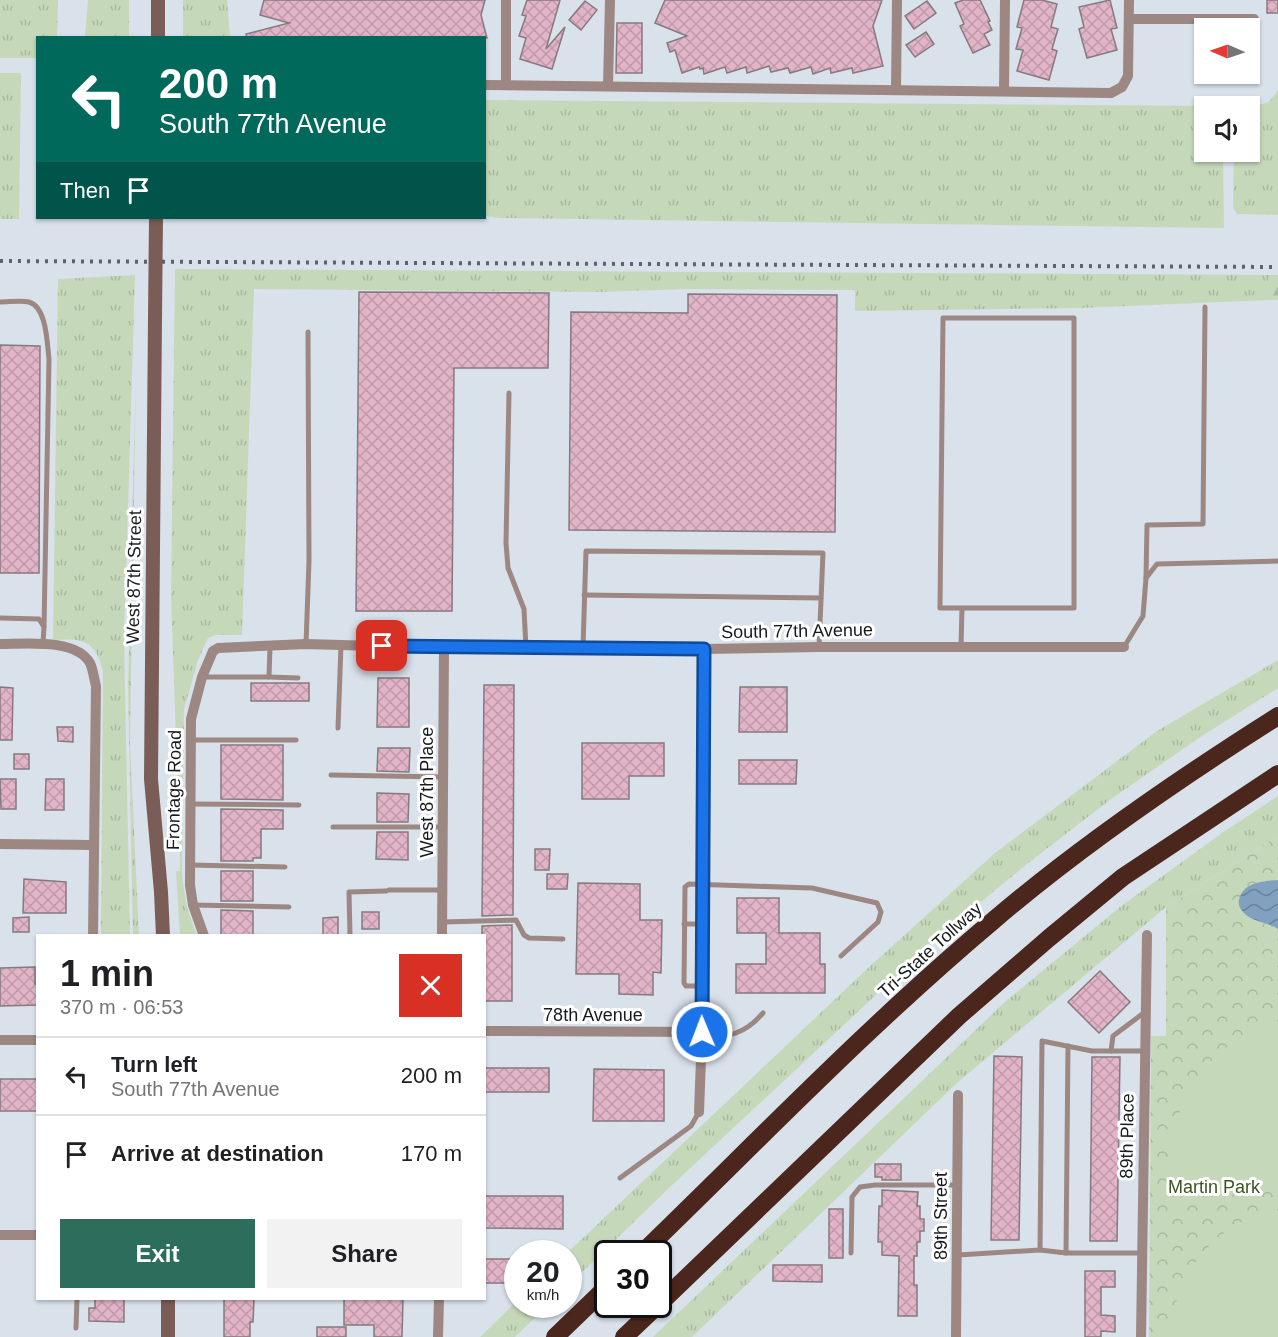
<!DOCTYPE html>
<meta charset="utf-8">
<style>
body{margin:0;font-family:Helvetica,sans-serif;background:#f2f2f2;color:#202124;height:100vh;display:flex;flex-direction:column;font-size:22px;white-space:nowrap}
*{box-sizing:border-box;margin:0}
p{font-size:20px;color:#757577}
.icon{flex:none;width:33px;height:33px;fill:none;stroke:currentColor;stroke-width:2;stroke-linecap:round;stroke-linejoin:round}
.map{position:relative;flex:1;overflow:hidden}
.side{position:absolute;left:36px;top:934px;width:450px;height:366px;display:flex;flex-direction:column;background:#fff;border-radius:0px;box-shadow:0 2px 4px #0004}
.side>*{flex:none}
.guide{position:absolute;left:36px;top:36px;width:450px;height:183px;border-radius:0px;box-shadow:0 2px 4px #0004;background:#00695c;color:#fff;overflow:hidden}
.needle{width:39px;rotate:272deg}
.fabs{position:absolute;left:1194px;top:18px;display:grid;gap:12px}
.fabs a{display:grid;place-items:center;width:66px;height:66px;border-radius:0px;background:#fff;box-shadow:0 2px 4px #0004;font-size:30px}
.speed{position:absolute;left:504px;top:1240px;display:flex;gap:12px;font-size:30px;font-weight:700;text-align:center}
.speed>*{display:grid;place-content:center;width:78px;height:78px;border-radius:50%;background:#fff;box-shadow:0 2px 4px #0004;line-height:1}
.speed small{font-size:15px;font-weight:400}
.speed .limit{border:3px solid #111;border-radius:9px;background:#fff;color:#111}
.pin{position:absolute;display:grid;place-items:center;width:51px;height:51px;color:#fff;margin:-26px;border-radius:12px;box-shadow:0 3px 9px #0006}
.me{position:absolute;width:66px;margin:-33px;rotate:359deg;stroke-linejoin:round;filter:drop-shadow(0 0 4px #0008)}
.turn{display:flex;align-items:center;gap:21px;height:126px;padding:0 24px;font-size:27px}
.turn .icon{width:78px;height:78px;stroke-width:2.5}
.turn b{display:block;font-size:42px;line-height:51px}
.then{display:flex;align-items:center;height:57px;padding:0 24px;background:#0003;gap:12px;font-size:22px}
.round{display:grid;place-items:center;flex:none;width:63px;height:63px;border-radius:0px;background:#f2f2f2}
.headline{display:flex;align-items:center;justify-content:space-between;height:102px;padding:0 24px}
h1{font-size:36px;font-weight:700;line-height:45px}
.primary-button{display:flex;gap:12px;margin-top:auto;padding:12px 24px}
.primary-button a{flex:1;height:69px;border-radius:0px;background:#2c6d5b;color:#fff;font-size:24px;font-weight:700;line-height:69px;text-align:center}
.primary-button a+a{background:#f2f2f2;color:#202124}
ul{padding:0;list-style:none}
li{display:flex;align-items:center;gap:18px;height:78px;padding:0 24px;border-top:2px solid #e0e0e0}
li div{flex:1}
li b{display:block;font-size:22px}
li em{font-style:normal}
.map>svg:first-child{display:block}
.grass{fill:url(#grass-tufts)}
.forest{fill:url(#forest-firs)}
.park{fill:url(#park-crowns)}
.pitch{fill:#c6d8ba}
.water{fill:url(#water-waves)}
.building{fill:url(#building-cross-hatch);stroke:#867a7f;stroke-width:1.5}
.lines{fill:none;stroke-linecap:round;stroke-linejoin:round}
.service{stroke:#9c8782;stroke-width:5}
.minor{stroke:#9c8782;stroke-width:10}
.secondary{stroke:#7a5d56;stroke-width:14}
.motorway{stroke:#4b261d;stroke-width:18}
.rail{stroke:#5e6369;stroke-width:4;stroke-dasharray:3 6;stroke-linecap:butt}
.secondary-bridge{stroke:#7a5d56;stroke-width:14}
.route-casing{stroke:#114b97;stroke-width:15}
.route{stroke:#1a73e8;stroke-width:10}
.labels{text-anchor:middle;stroke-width:6;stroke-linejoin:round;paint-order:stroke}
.street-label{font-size:18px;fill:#181b1e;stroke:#fff}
.park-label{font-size:18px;fill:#39551e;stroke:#fff}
</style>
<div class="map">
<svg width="1278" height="1337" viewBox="0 0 1278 1337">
<defs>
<pattern id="grass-tufts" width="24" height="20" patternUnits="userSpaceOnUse" patternTransform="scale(1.5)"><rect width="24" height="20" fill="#c6d8ba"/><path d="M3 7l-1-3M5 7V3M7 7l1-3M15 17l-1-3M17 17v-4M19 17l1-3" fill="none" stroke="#a9b99f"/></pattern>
<pattern id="forest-firs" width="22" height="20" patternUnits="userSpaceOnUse" patternTransform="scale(1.5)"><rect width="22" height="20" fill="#c6d8ba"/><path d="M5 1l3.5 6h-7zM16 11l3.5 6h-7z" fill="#a9b99f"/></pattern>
<pattern id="park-crowns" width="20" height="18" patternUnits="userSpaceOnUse" patternTransform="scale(1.5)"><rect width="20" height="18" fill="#c6d8ba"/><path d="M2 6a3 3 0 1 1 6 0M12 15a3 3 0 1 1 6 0" fill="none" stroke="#a9b99f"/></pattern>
<pattern id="water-waves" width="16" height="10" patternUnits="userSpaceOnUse" patternTransform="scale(1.5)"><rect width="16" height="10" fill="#81a1c0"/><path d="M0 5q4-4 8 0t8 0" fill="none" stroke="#69829b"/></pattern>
<pattern id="building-cross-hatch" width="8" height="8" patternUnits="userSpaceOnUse" patternTransform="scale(1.5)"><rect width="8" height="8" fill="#e2b4c7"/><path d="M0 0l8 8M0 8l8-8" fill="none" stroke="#c19aaa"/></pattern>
</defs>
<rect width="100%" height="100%" fill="#d9e1eb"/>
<g class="grass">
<path d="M0,0H58L57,37L38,38L37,58H0Z"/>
<path d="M88,0H129V37H85Z"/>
<path d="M183,0H227L230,37H183Z"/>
<path d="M0,73H21L19,219H0Z"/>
<path d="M1278,90V215L1237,214L1233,207L1234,152H1250V106H1234V105H1259L1269,102Z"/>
<path d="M485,100L1211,106H1214H1204V152H1223L1224,228L499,218L485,216Z"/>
<path d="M175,269L1270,275V300L1080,308L855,311V290L687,289L599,292L254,289L242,635H216L208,638L198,660L184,709L182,876L187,908L197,936H180L176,871H180V856L171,596Z"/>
<path d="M135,275L124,638L130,936H101L103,672C96,640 83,638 53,640L58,279Z"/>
<path d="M136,370L130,744L139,936H133L128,688Z"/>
<path d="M1278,660V688L1202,736L1111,799L1027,864L938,937L671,1186L569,1285L568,1254H566L867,969L995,853L1157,731Z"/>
<path d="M1278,796V836L1166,907L958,1082L692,1337H653L1006,1001L1120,907L1222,833Z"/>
<path d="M517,1301L518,1305H548L515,1337H480Z"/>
</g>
<rect class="forest" x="1270" y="275" width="8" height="25"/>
<path class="park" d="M1278,836V1337H1149L1151,1036H1166V907Z"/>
<g class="pitch">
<path d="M1278,1027V1189H1171C1171,1174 1170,1157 1172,1142C1179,1102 1199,1066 1234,1042C1246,1034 1264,1030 1278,1027Z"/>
<path d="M1278,1212V1337H1170C1171,1295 1197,1248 1233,1227C1246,1219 1263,1215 1278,1212Z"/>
</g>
<path class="water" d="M1278,880V929C1268,922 1252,922 1244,913C1240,909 1238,905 1239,900C1243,882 1263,881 1278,880Z"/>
<g class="building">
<path d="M264,0H485L481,15L487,38H247L246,34L289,23L260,15Z"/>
<path d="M527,0H560L546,49L565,27L552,69L520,59L526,38L519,36L526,16L522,15Z"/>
<path d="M665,0H882L873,26L883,66L853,73L852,68L831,73L830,68L813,74L811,67L790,73L788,68L771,72L769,66L747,73L746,67L727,73L725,67L704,74L703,68L700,69L699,67L682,73L675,50L670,52L667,43L687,36L655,23Z"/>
<path d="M963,0H980L990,21L988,22L992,30L984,34L990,45L973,53L960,26L964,24L955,3Z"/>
<path d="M1024,0H1042L1057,4L1051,27L1058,29L1052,49L1057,51L1049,80L1017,71L1023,50L1016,49L1022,28L1017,27Z"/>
<path d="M1110,0L1117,28L1111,29L1117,50L1087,58L1079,29L1084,27L1079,7Z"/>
<rect x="1267" y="0" width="11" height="13"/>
<path d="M585,1L597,10L581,30L569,20Z"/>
<path d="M927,1L936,13L914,29L905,16Z"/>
<path d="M617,23H642V73H616Z"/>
<path d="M926,32L934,44L915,57L906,45Z"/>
<path d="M359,292L549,293L548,368H454L452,611H356Z"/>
<path d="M688,294L837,295L835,532L569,530L571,312L688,313Z"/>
<path d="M0,345L40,346L39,573H0Z"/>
<path d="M378,678H409V727H377Z"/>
<rect x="251" y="683" width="58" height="18"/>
<path d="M484,685H514L513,915L482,916Z"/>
<path d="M0,687L13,688L12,740H0Z"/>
<path d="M740,687H787V732H739Z"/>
<path d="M57,727H73V742L58,741Z"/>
<path d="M582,743H664V776H629V799H582Z"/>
<path d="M221,745H283V800L221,799Z"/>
<path d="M378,748H410L409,772L377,771Z"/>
<rect x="14" y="754" width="15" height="15"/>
<path d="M739,760H797L796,784H739Z"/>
<path d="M0,779H16V809H1Z"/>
<path d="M46,779H64V810H45Z"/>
<path d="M377,793L409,794L408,822H377Z"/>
<path d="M221,809L283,810V829H261V858H253V861H221Z"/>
<path d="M377,832H408V860L376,859Z"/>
<path d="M535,849H550L549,870H535Z"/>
<rect x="221" y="871" width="32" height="30"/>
<path d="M547,874H568L567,889H547Z"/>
<path d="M24,879L66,882V913H23Z"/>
<path d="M578,883L640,884V920H662L661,973L653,972V995L619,994V974H576Z"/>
<path d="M737,898H779V933H820V964H825V993H736V964H766V933H737Z"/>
<path d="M221,910L253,911V936H221Z"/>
<rect x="362" y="912" width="17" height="17"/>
<path d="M29,917V932H13V918Z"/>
<path d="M338,917V935H323V918Z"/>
<path d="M512,925V1001H484V936H482V926Z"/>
<path d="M35,967V984H38V1005L0,1006V968Z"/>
<path d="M1100,971L1130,1002L1099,1033L1068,1002Z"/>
<path d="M994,1056L1022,1057L1019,1240H991Z"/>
<path d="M1092,1057H1120L1117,1241H1090Z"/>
<rect x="484" y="1068" width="65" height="24"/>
<path d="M594,1069L664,1070V1121H593Z"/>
<rect x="0" y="1079" width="38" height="32"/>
<path d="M875,1164H901V1180H882V1177H875Z"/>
<path d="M882,1190L918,1192L917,1206H920V1219H924V1231H920V1242H917V1256H914V1285H917V1316H898L899,1256L882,1255V1242H878L879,1206H882Z"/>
<path d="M484,1196H563V1229L484,1228Z"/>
<rect x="829" y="1209" width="14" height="49"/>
<rect x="484" y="1259" width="34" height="24"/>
<path d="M773,1265H822V1282L773,1281Z"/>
<path d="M1085,1271H1115V1287H1101V1315L1115,1316V1332L1101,1331V1337H1085Z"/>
<path d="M95,1299H124V1322L89,1321V1308H95Z"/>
<path d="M224,1299H254L253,1322H250V1337H224Z"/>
<path d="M344,1299H403L402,1337H374V1325H344Z"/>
<rect x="317" y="1327" width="29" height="10"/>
</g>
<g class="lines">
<g class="service">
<path d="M0,302C9,302 21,300 29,302C47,307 47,344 49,359L44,627"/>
<path d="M509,393L506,543L508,568L524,609L526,648"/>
<path d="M1146,578L1147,525L1203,524L1205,307"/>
<path d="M584,595L821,598"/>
<path d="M0,618L39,619L44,627L43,643"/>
<path d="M306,644L309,561L308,332"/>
<path d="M961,647L962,608H940L943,318H1074V608H962"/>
<path d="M1124,647L1143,616L1146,578L1157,564L1278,561"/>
<path d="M583,648L586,551L823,553L819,647"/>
<path d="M203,677H269L270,647"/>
<path d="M269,677L298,678"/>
<path d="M338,728L341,645"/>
<path d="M191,740H296"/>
<path d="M331,775L443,777"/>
<path d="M190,804L299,805"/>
<path d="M333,827H442"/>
<path d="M190,865L285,867"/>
<path d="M389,890H442"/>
<path d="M193,905L289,907"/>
<path d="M442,922L516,920L524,935L529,938L563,939"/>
<path d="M684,924H702"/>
<path d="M350,936L349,892L386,891"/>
<path d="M702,986H686L684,983L685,887L689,884L812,888L877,903L881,912L878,922L841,956"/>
<path d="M702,1038C730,1036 744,1035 763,1013"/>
<path d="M1068,1046L1066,1253H1142"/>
<path d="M1111,1051L1113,1036L1145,1012"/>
<path d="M620,1178L691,1126L699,1112"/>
<path d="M1040,1250L1066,1253"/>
<path d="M851,1253L852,1197L860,1187L875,1185H958"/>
<path d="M958,1255L1040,1250L1042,1041L1092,1051H1145"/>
<path d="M76,1328L77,1299"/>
</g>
<g class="minor">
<path d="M1129,19H1254"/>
<path d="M484,85L1111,93L1122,87L1128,76L1129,0"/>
<path d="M506,85V0"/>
<path d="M608,86L610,0"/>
<path d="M896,90L897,0"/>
<path d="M1004,91L1005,0"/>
<path d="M0,644C25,644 76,638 90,663C93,669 94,679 96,686L93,936"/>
<path d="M0,844L94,845"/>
<path d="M204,936L193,905L190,885L191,719L202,677L213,651L218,648L306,644L444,648L704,649L819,647H1124"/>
<path d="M442,936L444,648"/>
<path d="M484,1031L702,1032"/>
<path d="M0,1040H38"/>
<path d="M699,1112L702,1032L704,649"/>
<path d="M0,1235H38"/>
<path d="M438,1337L439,1299"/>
<path d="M956,1337L958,1095"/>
<path d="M1141,1337L1147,935"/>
</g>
<g class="secondary">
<path d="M158,38V0"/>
<path d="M155,318L151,779L161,892L163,936"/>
<path d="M168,1337V1299"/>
</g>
<g class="motorway">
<path d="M641,1254C757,1142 870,1024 994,920C1083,844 1180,778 1278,716"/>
<path d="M658,1305L959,1016L1049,938L1123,877L1278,774"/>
<path d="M555,1337L608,1286"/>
<path d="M624,1337L658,1305"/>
</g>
<path class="rail" d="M0,261L1278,267"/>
<path class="secondary-bridge" d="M155,318L156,218"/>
</g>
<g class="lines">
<g class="route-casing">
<path id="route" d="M382,646L704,649L702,1032"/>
</g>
<use href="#route" class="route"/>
</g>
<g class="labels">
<g class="street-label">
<text transform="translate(134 577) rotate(-89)" y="6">West 87th Street</text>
<text transform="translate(797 631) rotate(-1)" y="6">South 77th Avenue</text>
<text transform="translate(174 790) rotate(-89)" y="6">Frontage Road</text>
<text transform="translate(427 792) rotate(-90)" y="6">West 87th Place</text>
<text transform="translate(930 950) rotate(-42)" y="6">Tri-State Tollway</text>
<text x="593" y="1021">78th Avenue</text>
<text transform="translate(1127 1136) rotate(-89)" y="6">89th Place</text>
<text transform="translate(941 1216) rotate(-90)" y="6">89th Street</text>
</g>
<g class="park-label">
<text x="1214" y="1193">Martin Park</text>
</g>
</g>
</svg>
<div class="fabs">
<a><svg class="needle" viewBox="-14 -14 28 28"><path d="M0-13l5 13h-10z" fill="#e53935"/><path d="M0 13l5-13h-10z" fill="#757577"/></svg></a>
<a><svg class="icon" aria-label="sound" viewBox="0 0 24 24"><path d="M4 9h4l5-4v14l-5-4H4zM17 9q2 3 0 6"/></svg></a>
</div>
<div class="speed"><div>20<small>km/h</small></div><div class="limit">30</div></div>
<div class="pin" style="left:382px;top:646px;background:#d93025"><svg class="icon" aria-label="arrive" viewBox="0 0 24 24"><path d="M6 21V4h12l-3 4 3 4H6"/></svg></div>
<svg class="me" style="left:702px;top:1032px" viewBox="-20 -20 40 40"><circle r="17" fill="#1a73e8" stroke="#fff" stroke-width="3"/><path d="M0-11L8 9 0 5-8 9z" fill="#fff"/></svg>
<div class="guide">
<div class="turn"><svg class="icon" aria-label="left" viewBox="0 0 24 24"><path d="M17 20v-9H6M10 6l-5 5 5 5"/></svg><div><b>200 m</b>South 77th Avenue</div></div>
<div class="then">Then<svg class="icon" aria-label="arrive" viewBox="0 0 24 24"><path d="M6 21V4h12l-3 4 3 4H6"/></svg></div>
</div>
<section class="side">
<div class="headline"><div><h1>1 min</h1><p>370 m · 06:53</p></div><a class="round" style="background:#d93025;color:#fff"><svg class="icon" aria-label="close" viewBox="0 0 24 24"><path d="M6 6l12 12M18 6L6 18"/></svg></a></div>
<ul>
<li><svg class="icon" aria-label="left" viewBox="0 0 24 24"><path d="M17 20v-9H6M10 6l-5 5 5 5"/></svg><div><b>Turn left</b><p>South 77th Avenue</p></div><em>200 m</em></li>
<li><svg class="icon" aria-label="arrive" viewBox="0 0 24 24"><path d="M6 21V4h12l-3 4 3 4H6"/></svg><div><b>Arrive at destination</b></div><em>170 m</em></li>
</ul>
<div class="primary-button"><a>Exit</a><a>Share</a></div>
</section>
</div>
